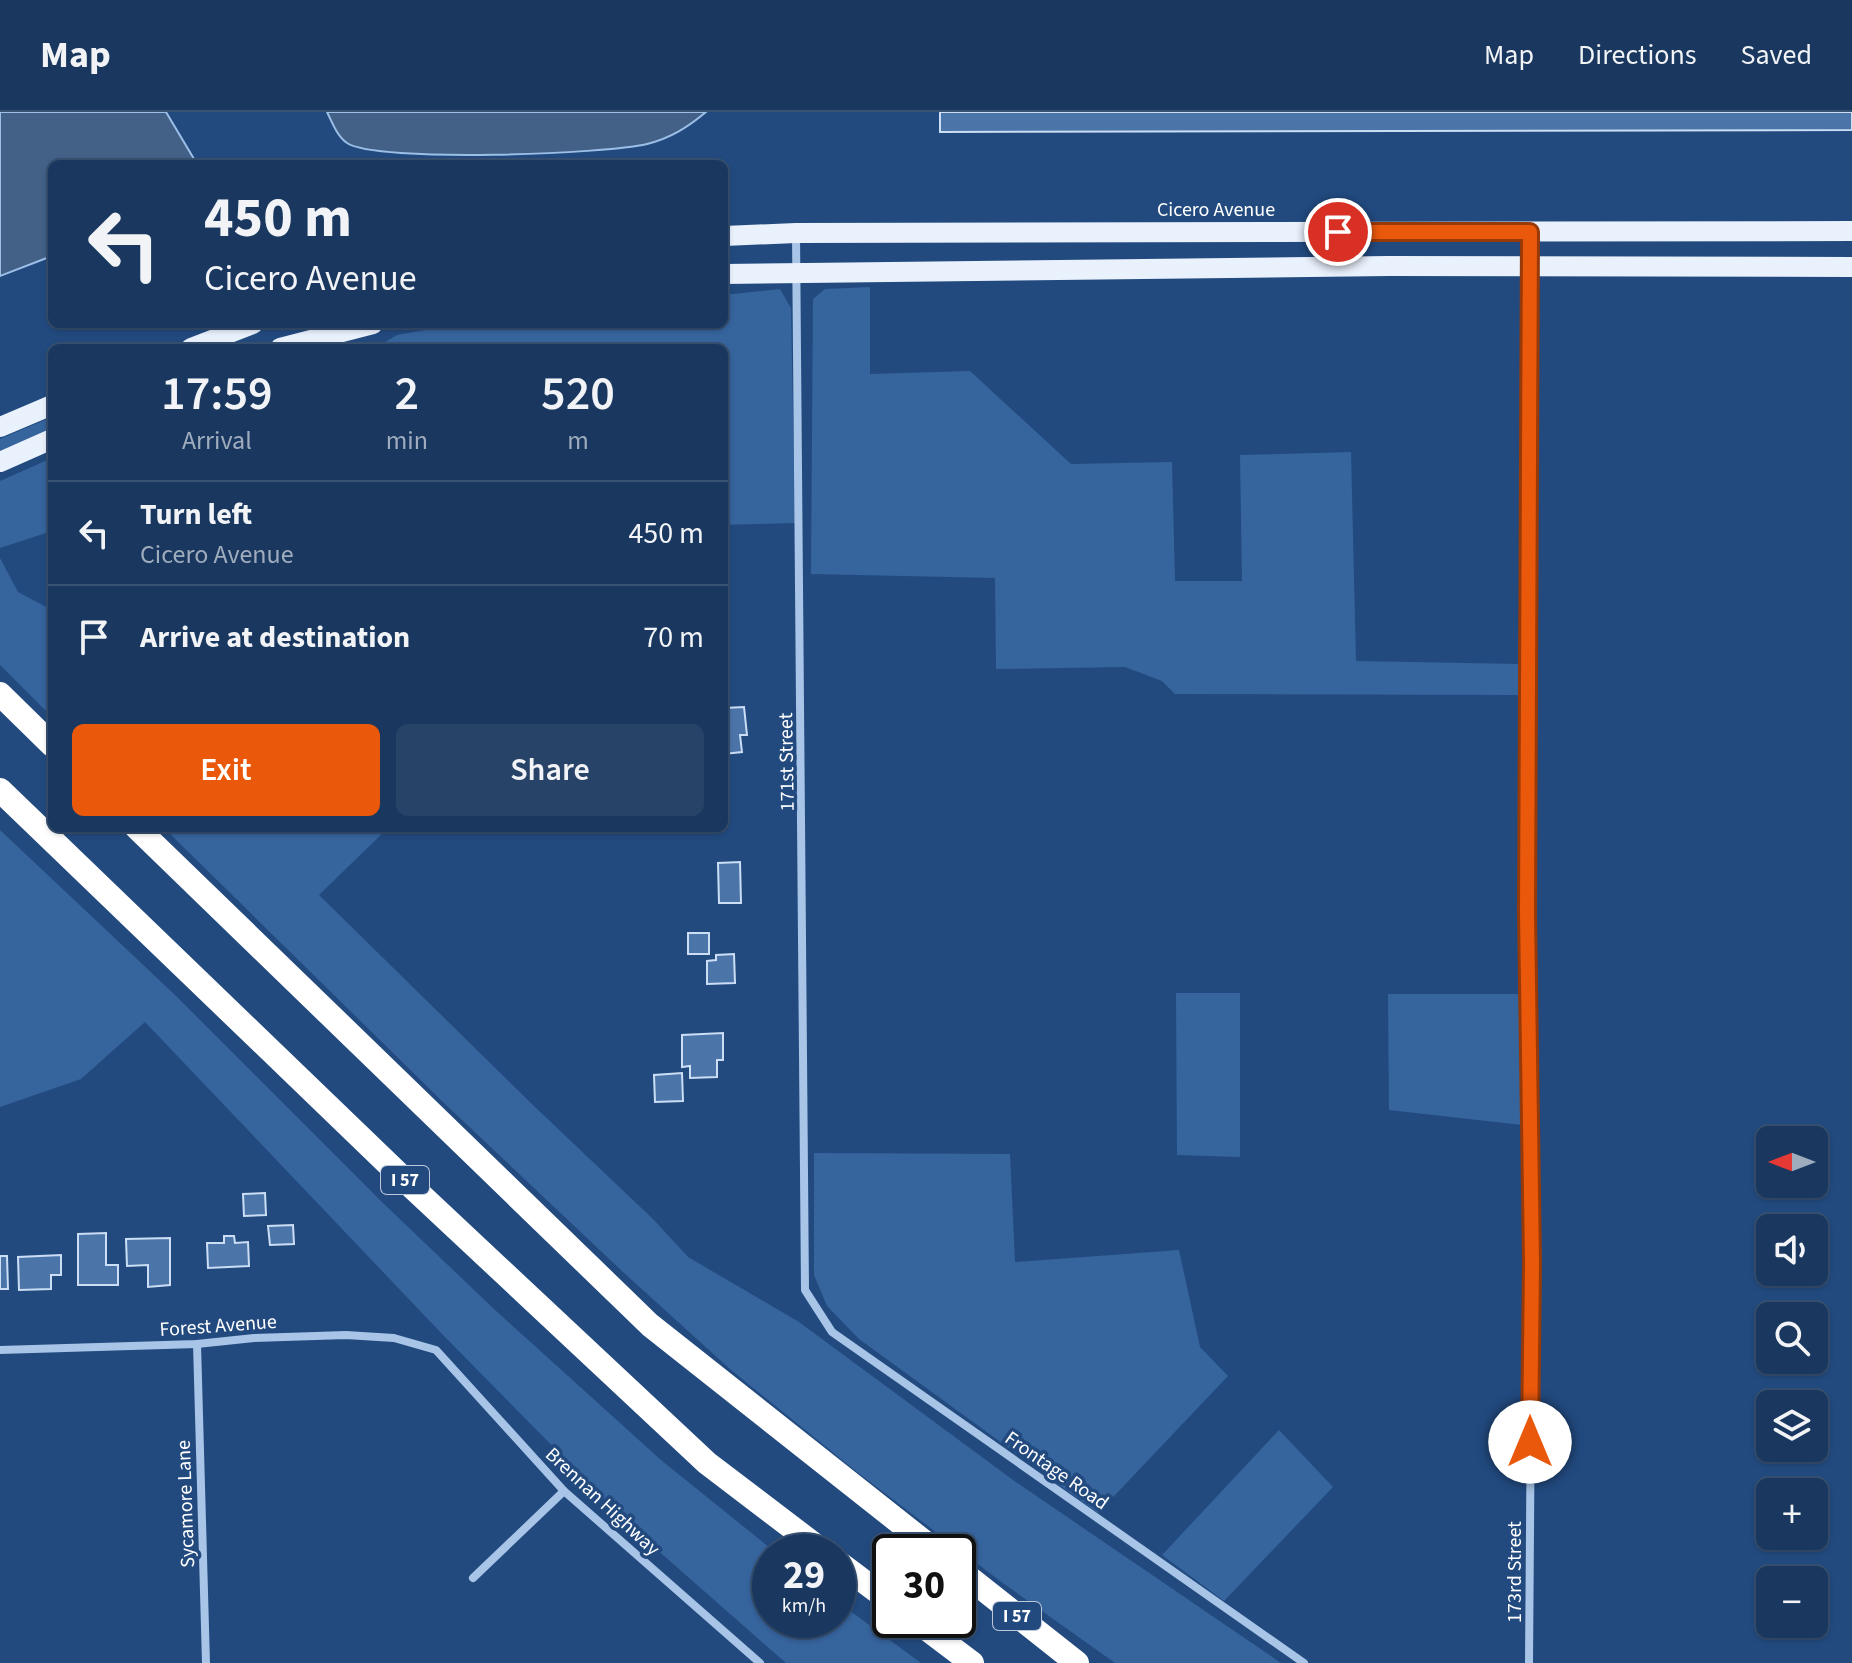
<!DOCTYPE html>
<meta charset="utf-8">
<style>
body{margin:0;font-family:"Source Sans 3",sans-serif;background:#274368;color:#f1f3f6;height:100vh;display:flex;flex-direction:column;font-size:30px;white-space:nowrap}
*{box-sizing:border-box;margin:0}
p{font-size:26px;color:#9facbd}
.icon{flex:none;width:44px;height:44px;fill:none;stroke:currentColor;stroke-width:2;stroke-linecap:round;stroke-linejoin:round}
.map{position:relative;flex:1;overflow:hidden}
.drawer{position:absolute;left:48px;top:232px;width:680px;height:488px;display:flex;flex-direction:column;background:#1a385f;border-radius:12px;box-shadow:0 2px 6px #0004,0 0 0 2px #385274}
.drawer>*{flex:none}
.top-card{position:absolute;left:48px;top:48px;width:680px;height:168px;border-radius:12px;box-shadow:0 2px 6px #0004,0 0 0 2px #385274;background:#1a385f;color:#f1f3f6;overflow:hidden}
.needle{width:52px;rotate:270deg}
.fabs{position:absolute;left:1756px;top:1014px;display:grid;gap:16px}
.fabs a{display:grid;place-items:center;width:72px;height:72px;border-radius:12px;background:#1a385f;box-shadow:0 2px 6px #0004,0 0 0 2px #385274;font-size:40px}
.speed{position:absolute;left:752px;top:1422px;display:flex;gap:16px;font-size:40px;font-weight:700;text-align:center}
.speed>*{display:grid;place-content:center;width:104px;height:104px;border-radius:50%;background:#1a385f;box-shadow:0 2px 6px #0004,0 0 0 2px #385274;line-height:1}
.speed small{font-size:20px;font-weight:400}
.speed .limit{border:4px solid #111;border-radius:12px;background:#fff;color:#111}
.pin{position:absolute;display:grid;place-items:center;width:68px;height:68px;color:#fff;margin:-34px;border:4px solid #fff;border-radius:50%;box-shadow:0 2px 8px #0007}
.me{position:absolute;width:88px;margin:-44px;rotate:0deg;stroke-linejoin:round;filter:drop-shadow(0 0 6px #0008)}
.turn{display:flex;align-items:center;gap:28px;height:168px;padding:0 24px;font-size:36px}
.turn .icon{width:104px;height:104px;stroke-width:2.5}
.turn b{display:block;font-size:56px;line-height:68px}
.eta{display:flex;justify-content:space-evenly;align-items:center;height:136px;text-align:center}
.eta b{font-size:48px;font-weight:600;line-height:56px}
.action{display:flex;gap:16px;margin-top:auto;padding:16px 24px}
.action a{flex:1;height:92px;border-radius:12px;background:#ea580c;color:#fff;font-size:32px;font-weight:600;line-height:92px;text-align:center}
.action a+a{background:#274368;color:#f1f3f6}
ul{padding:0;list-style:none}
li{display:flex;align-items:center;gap:24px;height:104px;padding:0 24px;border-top:2px solid #385274}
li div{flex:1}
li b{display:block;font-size:30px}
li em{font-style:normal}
header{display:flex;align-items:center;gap:48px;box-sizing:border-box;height:112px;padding:0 40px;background:#1a385f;border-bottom:2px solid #385274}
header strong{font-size:38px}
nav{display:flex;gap:44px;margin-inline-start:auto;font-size:28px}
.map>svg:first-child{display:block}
.green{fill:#36649d}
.water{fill:#436187;stroke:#9cbfe8;stroke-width:2}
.building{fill:#4b74a9;stroke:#cbdef5;stroke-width:2}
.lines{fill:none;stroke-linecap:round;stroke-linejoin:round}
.minor{stroke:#a8c4e7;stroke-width:8}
.primary{stroke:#e9f1fd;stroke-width:20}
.motorway{stroke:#fff;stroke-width:24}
.route-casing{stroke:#983908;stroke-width:20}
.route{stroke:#ea580c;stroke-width:14}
.labels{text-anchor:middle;stroke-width:7;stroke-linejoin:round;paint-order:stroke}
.shield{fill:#224a7f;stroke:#bdc9d9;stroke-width:2}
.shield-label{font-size:18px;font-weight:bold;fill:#fff}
.street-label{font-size:20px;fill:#fff;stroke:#224a7f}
</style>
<header>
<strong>Map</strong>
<nav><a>Map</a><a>Directions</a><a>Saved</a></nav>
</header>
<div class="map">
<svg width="1852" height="1551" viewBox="0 0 1852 1551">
<rect width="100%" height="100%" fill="#224a7f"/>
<g class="green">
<path d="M870,175V262L970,259L1071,352L1172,350L1175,469H1242L1240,343L1351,340L1356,549L1520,552L1519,583L1175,582L1162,569L1125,555L996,557L995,466L811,462L813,187L825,177Z"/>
<path d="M780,177L791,196L795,411L724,413V236H375L397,223L458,212H724V183Z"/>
<path d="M52,305V317L0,339V327Z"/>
<path d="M52,346V419L0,436V369Z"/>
<path d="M0,446L18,480L52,498V605L0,553Z"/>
<path d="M164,716H388L319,783L535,995L654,1108L688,1145L799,1210L1013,1368L1281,1551H1115L1000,1469L857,1360L731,1258L623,1160L445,992Z"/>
<path d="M0,718L174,882L384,1092L495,1198L661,1348L775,1440H770V1508H838V1490L921,1551H786L638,1421L443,1223L145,910L81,967L0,995Z"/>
<path d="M1176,881H1240V1045L1177,1043Z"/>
<path d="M1388,882H1523L1522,1013L1389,998Z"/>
<path d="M814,1041L1010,1042L1015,1150L1179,1138L1200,1235L1228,1264L1098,1401L859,1227L827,1194L814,1163Z"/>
<path d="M1279,1318L1333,1375L1224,1489L1162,1443Z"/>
</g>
<g class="water">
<path d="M0,0H166L197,52H52V144L0,164Z"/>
<path d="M327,0H706C688,15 671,26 647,32C607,42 377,51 347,31C337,24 332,10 327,0Z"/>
</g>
<g class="building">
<path d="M940,0H1852V18L940,20Z"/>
<path d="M744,595L747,623H740L742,640L724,642V596Z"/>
<path d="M740,750L741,791H719L718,751Z"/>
<rect x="688" y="821" width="21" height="21"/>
<path d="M734,842L735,871L707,872V849L716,848V843Z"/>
<path d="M723,921V948H717V965L690,966V954L682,955V923Z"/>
<path d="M682,961L683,989L655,990L654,963Z"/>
<path d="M265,1081L266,1103L244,1104L243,1082Z"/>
<path d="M293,1113L294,1132L270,1133L268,1114Z"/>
<path d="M106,1121V1153H118V1173H78V1122Z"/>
<path d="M224,1124H234L235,1131L248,1130L249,1154L208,1156L207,1131H224Z"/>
<path d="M170,1126V1173L148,1175V1153L127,1154L126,1127Z"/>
<path d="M61,1143V1163H51V1177L19,1178L18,1145Z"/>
<path d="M0,1144H7L8,1177H0Z"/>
</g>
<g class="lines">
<g class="minor">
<path d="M796,122L805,1178L832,1220L1304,1551"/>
<path d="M197,1232L206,1551"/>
<path d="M0,1238L197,1232L254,1226L346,1223L394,1226L436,1238L564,1379L760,1551"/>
<path d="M473,1466L564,1379"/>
<path d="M1529,1551L1532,1151L1527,801L1530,120"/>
</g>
<g class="primary">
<path d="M724,124L796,121L1852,119"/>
<path d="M724,162L1389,154L1852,155"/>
<path d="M191,236L253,212"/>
<path d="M280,236L373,212"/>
<path d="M0,315L52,293"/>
<path d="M0,350L52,327"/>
</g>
<g class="motorway">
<path d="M0,582L52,633"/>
<path d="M0,678L410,1073L707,1351L824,1440"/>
<path d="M137,716L650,1213L937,1440"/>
<path d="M838,1450L890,1489"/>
<path d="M958,1457L1077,1551"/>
<path d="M915,1508L972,1551"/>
</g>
</g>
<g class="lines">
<g class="route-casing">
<path id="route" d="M1338,120H1530L1527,801L1532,1151L1530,1330"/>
</g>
<use href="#route" class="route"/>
</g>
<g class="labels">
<g class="shield">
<rect x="381" y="1054" width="48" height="28" rx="6"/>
<rect x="993" y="1490" width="48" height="28" rx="6"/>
</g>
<g class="shield-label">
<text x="405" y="1074">I 57</text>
<text x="1017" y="1510">I 57</text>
</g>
<g class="street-label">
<text x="1216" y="104">Cicero Avenue</text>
<text transform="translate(786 650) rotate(-91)" y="7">171st Street</text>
<text transform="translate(218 1213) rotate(-4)" y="7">Forest Avenue</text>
<text transform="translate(1057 1358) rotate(35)" y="7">Frontage Road</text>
<text transform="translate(603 1389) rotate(43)" y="7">Brennan Highway</text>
<text transform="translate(185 1392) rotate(-92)" y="7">Sycamore Lane</text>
<text transform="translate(1514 1460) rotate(-90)" y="7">173rd Street</text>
</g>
</g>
</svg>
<div class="fabs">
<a><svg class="needle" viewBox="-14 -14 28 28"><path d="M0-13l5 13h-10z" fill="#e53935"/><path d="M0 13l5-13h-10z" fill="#9facbd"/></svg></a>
<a><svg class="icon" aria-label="sound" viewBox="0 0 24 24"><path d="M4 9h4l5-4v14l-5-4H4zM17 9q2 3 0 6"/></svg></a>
<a><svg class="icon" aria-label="search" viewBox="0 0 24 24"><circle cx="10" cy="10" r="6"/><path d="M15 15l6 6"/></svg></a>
<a><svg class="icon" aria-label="layers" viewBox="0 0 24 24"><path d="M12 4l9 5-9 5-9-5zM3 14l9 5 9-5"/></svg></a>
<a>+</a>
<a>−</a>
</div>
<div class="speed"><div>29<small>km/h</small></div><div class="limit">30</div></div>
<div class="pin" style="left:1338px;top:120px;background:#d93025"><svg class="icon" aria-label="arrive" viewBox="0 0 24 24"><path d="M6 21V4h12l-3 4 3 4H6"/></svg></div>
<svg class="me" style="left:1530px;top:1330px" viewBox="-20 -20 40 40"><circle r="19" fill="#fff"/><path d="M0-13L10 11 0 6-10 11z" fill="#ea580c"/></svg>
<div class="top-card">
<div class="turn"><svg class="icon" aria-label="left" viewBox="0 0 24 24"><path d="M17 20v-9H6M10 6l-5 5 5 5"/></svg><div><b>450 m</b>Cicero Avenue</div></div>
</div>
<section class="drawer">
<div class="eta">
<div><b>17:59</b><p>Arrival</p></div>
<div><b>2</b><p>min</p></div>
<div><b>520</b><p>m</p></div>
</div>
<ul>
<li><svg class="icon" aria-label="left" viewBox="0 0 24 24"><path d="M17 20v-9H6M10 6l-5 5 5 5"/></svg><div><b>Turn left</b><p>Cicero Avenue</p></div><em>450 m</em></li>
<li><svg class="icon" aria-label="arrive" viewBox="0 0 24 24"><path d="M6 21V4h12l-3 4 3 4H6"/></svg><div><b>Arrive at destination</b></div><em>70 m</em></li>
</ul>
<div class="action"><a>Exit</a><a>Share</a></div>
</section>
</div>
